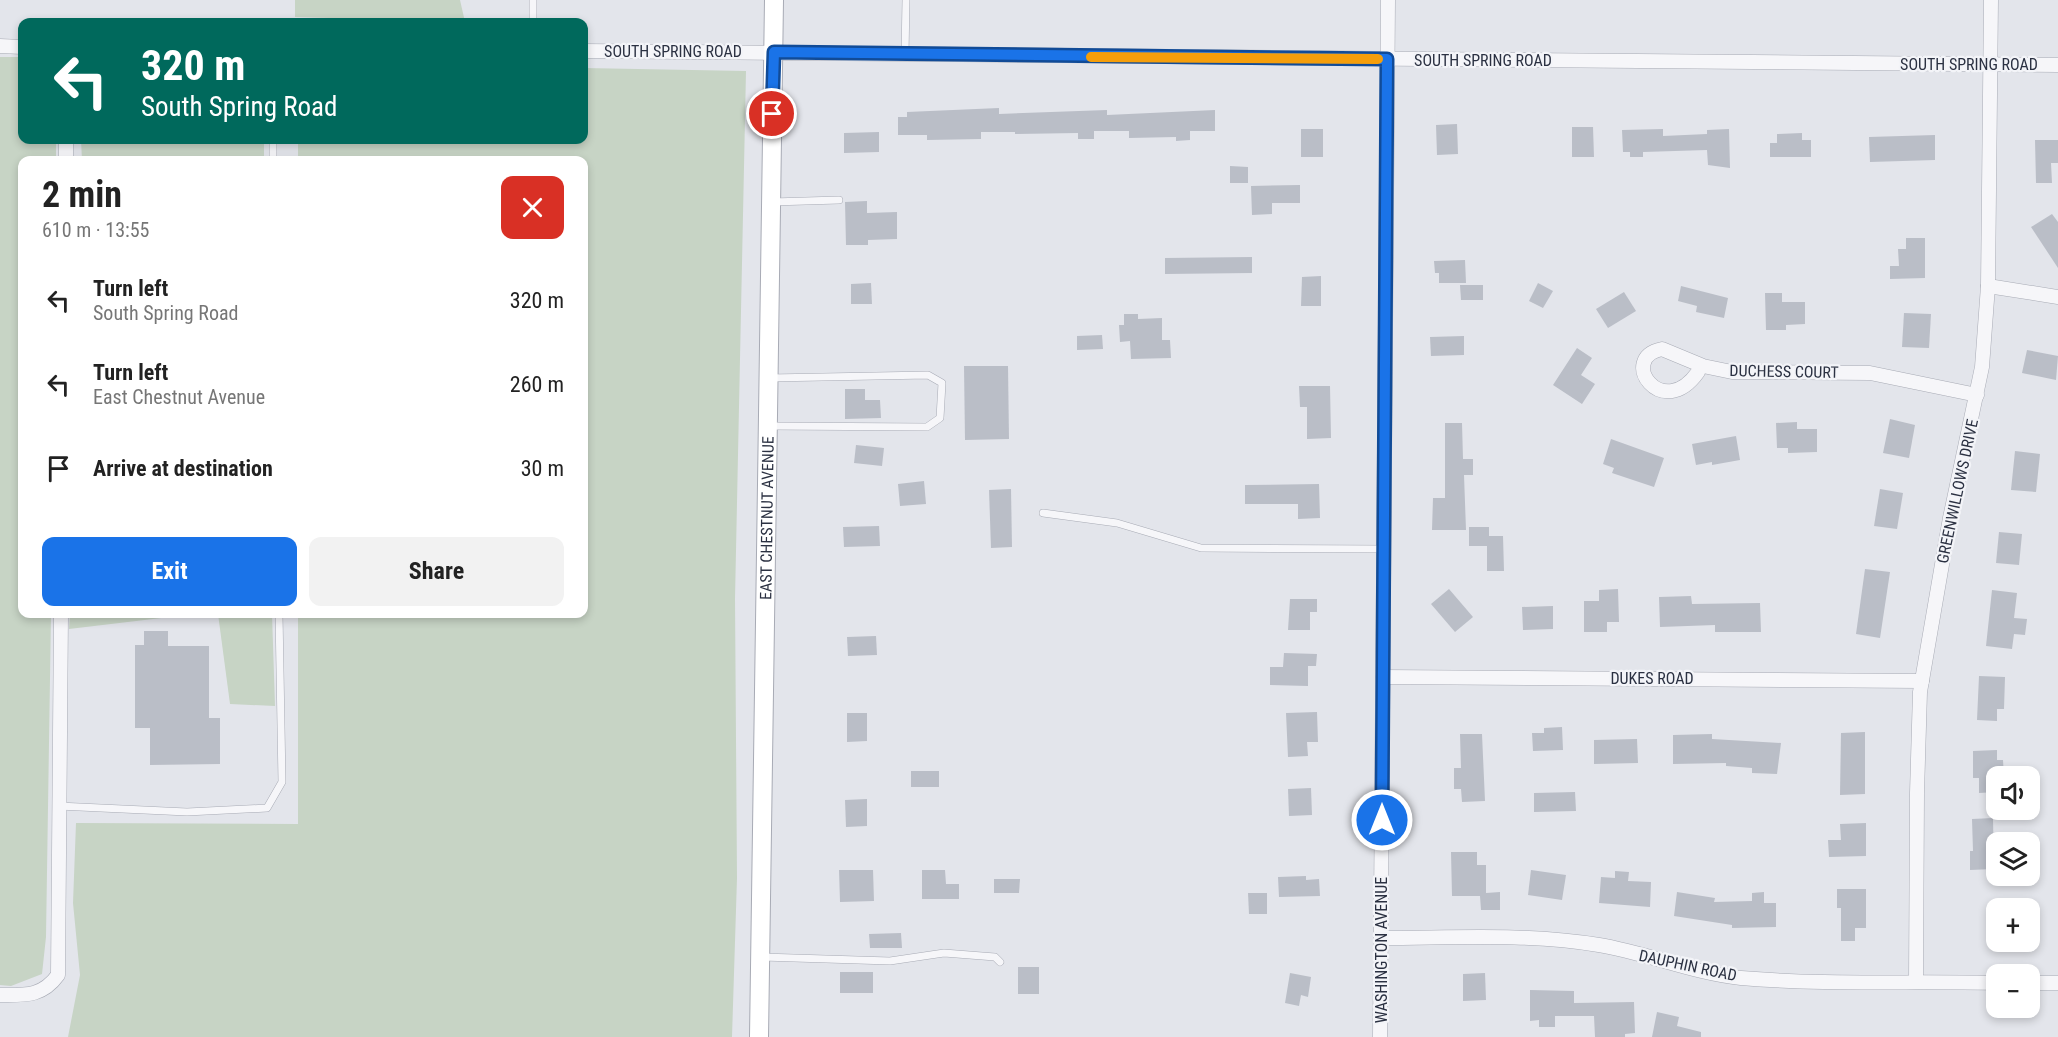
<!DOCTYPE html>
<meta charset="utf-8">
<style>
body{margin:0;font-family:"Roboto Condensed",sans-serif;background:#f2f2f2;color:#222;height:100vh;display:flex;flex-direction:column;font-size:22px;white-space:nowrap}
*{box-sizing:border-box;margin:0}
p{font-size:20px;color:#767676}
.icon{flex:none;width:33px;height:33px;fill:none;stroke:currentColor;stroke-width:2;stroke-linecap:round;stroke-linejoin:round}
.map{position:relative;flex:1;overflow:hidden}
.details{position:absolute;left:18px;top:156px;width:570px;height:462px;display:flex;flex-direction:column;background:#fff;border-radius:12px;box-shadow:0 3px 9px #0003}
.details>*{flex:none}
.guide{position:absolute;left:18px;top:18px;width:570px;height:126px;border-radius:12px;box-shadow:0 3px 9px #0003;background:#00695c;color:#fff;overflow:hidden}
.controls{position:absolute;left:1986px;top:766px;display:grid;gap:12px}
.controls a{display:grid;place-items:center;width:54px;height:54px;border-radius:12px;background:#fff;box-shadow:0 3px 9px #0003;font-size:30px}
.pin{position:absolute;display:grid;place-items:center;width:51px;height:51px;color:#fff;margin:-26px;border:3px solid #fff;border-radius:50%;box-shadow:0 2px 6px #0007}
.me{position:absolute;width:66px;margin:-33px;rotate:0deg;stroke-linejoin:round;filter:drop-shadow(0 0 4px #0008)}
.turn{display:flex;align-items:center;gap:21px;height:126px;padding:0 24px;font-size:27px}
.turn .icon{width:78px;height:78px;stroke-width:2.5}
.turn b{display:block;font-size:42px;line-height:51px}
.round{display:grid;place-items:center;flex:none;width:63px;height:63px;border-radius:12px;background:#f2f2f2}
.overview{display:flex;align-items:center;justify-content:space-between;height:102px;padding:0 24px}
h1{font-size:36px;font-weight:700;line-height:45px}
.button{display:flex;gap:12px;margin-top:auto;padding:12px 24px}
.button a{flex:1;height:69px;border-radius:12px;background:#1a73e8;color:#fff;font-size:24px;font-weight:700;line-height:69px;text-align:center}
.button a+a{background:#f2f2f2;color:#222}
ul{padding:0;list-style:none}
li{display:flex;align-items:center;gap:18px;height:84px;padding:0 24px}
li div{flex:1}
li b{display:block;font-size:22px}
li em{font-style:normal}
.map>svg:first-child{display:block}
.green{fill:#c7d4c5}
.building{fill:#babec7}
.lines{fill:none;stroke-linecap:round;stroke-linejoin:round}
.lane-casing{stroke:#a8abb5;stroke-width:8}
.street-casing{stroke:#a8abb5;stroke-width:15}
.secondary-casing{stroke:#a8abb5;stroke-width:20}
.lane{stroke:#f6f6f9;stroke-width:7}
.street{stroke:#f6f6f9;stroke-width:14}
.secondary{stroke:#fff;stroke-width:18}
.route-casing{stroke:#114b97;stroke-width:15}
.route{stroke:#1a73e8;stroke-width:10}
.slow{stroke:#f59e0b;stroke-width:10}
.labels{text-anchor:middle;stroke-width:4.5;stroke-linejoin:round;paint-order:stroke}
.street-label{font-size:16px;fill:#2b3142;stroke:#f3f4f8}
</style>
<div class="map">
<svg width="2058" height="1037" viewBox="0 0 2058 1037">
<rect width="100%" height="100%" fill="#e3e5eb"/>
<g class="green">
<path d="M295,0H460L465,22L295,17Z"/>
<path d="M0,57H22V140H56V160H22V614H51L46,937L42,974L11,986L0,985Z"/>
<path d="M584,68L746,71L735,599L737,878L732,1037H68L80,975L73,903L76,823L298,824V614H584V160H298V140H584Z"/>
<path d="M81,140H264V160H82Z"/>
<path d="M70,614H195L69,629Z"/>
<path d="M218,614H272L275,706L230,704Z"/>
</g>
<g class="building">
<path d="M999,108V114L1107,110V115L1215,110V131H1190V140L1176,141V137L1129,138V131H1094V139H1078V133L1015,134V132H981V139L927,140V135H898V117H907V112Z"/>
<path d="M1457,124L1458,154L1437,155L1436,125Z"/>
<path d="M1572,127H1593L1594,157H1572Z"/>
<rect x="1301" y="129" width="22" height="28"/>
<path d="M1663,129V136L1707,134V130L1729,129L1730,168L1708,165L1707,150L1643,152V157H1630V152H1623L1622,130Z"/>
<path d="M879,132V152L844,153V133Z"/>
<path d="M1802,133V140H1811V157H1770V143H1777V134Z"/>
<path d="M1935,135V160L1870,162L1869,137Z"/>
<path d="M2035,140H2058V163H2051L2052,183H2036Z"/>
<path d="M1230,166L1248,167V183H1230Z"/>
<path d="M1300,185V203H1272V214L1252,215L1251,186Z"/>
<path d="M867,201V213L897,212V239L868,240V245H846L845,202Z"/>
<path d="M2052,214L2058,222V268L2031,227Z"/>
<path d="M1906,238H1925V278L1890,279V266H1899L1898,249H1906Z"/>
<path d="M1252,257V273L1165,274V258Z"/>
<path d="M1465,260L1466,283H1439V273H1435L1434,261Z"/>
<path d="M1321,276V306H1301L1302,277Z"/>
<path d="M871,283L872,304H851V284Z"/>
<path d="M1538,283L1553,291L1543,308L1529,301Z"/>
<path d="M1460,285H1483V300H1461Z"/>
<path d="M1681,286L1728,298L1724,318L1696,312L1697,306L1678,301Z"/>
<path d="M1624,292L1636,311L1608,328L1596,309Z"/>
<path d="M1765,293H1782V302H1805V324L1786,325V330H1766Z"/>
<path d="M1904,313L1931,314L1929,348L1902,347Z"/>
<path d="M1124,314H1138V319L1162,318V340H1170L1171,358L1131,359L1130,341L1120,342L1119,325H1124Z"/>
<path d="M1102,335L1103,349L1077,350V336Z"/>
<path d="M1464,336V355L1431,356L1430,337Z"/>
<path d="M1577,348L1592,358L1581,375L1595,384L1582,404L1553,385Z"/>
<path d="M2027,350L2058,356L2056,380L2022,373Z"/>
<path d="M964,366H1008L1009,439L965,440Z"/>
<path d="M1299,386H1330L1331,438L1307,439V407H1300Z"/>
<path d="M845,389H865V400H880L881,418L845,419Z"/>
<path d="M1890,419L1915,425L1909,458L1883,453Z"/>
<path d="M1797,422V429H1817V452L1788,453V448H1777L1776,423Z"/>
<path d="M1445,423H1462L1463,459H1473V475H1464L1466,530H1432L1433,498H1445Z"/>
<path d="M1736,436L1740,460L1712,465V462L1696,465L1692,444Z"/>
<path d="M1611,439L1664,458L1654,487L1612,473L1614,468L1603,464Z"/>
<path d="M856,445L884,448L882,466L854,463Z"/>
<path d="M2015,451L2040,454L2036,492L2011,490Z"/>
<path d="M924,481L926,504L900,506L898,484Z"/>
<path d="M1319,484L1320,518L1298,519V504H1245V485Z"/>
<path d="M1011,489L1012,547L991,548L989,490Z"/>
<path d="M1880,489L1903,493L1897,529L1874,526Z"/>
<path d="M879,526L880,546L844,547L843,527Z"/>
<path d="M1469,527H1489V536H1503L1504,571H1487V546H1469Z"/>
<path d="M1999,532L2022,534L2019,565L1996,563Z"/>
<path d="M1865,569L1890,572L1880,638L1856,634Z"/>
<path d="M1449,589L1473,617L1455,632L1431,604Z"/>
<path d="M1618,589L1619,622H1607V632H1584V601H1599V590Z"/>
<path d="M1992,590L2017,593L2014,618L2027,619L2025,635L2014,634L2012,649L1986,646Z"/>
<path d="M1691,596L1692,604L1760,603L1761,632H1715V625L1660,627L1659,597Z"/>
<path d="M1290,599H1317V612H1310V630H1288Z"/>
<path d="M1553,606V629L1523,630L1522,607Z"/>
<path d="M144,631H168V646H209V718H220V764L150,765V728H135V645H144Z"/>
<path d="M876,636L877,655L848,656L847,637Z"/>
<path d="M1284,653L1317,654L1316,666H1308V686L1270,685V667H1283Z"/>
<path d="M1979,676L2005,677L2004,709H1997V721L1977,720Z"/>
<path d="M1317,712L1318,742H1307L1308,756L1288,757L1286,713Z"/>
<path d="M847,713H867V741L847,742Z"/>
<path d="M1562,727L1563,750L1533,751L1532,733H1544V728Z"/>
<path d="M1865,732V794L1840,795L1841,733Z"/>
<path d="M1460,734H1482L1485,801L1462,802L1461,789H1454V768H1461Z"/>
<path d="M1712,734V739L1781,743L1777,774L1752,773V768L1726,766V763L1673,764V735Z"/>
<path d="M1637,739L1638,763L1594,764V740Z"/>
<path d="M1997,750V760H2003L2004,777H1996V792L1979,793V778H1973V751Z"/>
<rect x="911" y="771" width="28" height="16"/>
<path d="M1311,788L1312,815L1289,816L1288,789Z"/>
<path d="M1575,792L1576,811L1534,812V793Z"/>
<path d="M867,799V826L846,827L845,800Z"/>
<path d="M1993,818L1994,869L1970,870V851H1973L1972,819Z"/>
<path d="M1866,823V856L1829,857L1828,840H1841L1840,824Z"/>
<path d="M1451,852H1477V865H1486V893L1500,892V910H1481L1480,896H1452Z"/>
<path d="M839,870H873L874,901L840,902Z"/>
<path d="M922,870H945L946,884H959V899H922Z"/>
<path d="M1531,870L1566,875L1562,900L1528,895Z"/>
<path d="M1615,871L1629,872L1628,881L1651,882L1650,907L1599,903L1601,877L1615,878Z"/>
<path d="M1306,876V880L1319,879L1320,896L1279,897L1278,877Z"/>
<path d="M994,879H1020L1019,893H994Z"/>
<path d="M1837,889H1866V928H1855V941H1841V908H1837Z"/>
<path d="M1677,892L1715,898L1714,902L1752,901V893L1764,892V903H1776V927L1732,928V925L1674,916Z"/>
<path d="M1248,893H1267V914H1249Z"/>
<path d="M901,933L902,948H870L869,934Z"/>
<rect x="1018" y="967" width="21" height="27"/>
<rect x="840" y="972" width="33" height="21"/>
<path d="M1290,973L1311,977L1308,997L1301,995L1299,1006L1285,1003Z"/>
<path d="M1485,973L1486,1000L1463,1001V974Z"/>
<path d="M1530,990L1574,991V1003L1634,1002L1635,1033L1625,1034V1037H1595L1594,1016H1555V1027H1539V1020L1530,1021Z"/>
<path d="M1657,1012L1679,1017L1677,1026L1701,1032V1037H1652Z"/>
</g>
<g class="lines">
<g class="lane-casing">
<g id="lane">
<path d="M533,0V22"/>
<path d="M905,55L906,0"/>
<path d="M273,140V160"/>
<path d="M772,202L839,200"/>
<path d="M769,426L927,427L940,418L942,383L928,375L770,378"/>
<path d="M1043,513L1117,523L1201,548L1383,549"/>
<path d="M58,806L187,812L267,808L282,782L279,614"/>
<path d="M760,957L890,961L944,953L995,957L1000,962"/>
</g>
</g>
<g class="street-casing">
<g id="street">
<path d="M0,46L22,47"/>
<path d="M584,51L2058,65"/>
<path d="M66,160V140"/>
<path d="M1988,286L2058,297"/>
<path d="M1698,372C1662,423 1617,358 1662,349L1703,366L1732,372L1870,373L1977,395"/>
<path d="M1383,677L1922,681"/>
<path d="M1381,938C1454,938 1526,933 1599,945C1647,953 1693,973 1741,978C1826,985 1911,981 1996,983"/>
<path d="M1916,981L1917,793L1920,692L1950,518L1982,367L1988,286L1991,0"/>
<path d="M2030,983H2058"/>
<path d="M0,995C25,995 42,997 58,975L61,614"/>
<path d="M1380,1037L1388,0"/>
</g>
</g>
<g class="secondary-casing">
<g id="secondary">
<path id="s1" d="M759,1037L774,0"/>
</g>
</g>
<use href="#lane" class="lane"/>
<use href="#street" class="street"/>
<use href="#secondary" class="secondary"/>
</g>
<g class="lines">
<g class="route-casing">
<path id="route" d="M772,114L774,52L1387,59L1382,820"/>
</g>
<use href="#route" class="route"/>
<path class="slow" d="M1091,57L1378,59"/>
</g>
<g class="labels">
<g class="street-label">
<text x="673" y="57">SOUTH SPRING ROAD</text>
<text x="1483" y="66">SOUTH SPRING ROAD</text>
<text x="1969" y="70">SOUTH SPRING ROAD</text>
<text transform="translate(1784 371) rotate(1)" y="6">DUCHESS COURT</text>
<text transform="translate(1957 491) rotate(-78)" y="6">GREENWILLOWS DRIVE</text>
<text dy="6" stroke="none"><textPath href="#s1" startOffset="519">EAST CHESTNUT AVENUE</textPath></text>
<text x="1652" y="684">DUKES ROAD</text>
<text transform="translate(1381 950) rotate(-90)" y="6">WASHINGTON AVENUE</text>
<text transform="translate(1688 965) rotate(12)" y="6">DAUPHIN ROAD</text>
</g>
</g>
</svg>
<div class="controls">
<a><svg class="icon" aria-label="sound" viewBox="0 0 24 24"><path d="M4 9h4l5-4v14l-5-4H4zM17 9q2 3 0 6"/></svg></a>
<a><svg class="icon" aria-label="layers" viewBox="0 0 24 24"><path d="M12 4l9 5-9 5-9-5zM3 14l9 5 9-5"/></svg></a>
<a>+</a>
<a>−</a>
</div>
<div class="pin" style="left:772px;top:114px;background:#d93025"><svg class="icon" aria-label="arrive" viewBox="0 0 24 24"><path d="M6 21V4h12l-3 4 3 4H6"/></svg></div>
<svg class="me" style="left:1382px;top:820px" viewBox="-20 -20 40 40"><circle r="17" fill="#1a73e8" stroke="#fff" stroke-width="3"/><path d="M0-11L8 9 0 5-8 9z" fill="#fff"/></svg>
<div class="guide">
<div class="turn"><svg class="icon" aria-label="left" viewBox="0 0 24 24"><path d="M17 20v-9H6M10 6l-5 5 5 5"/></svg><div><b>320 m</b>South Spring Road</div></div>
</div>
<section class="details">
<div class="overview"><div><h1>2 min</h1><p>610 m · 13:55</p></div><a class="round" style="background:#d93025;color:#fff"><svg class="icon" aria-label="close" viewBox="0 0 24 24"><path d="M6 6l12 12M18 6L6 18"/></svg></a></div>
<ul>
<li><svg class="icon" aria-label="left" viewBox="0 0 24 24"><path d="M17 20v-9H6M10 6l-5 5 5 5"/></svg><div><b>Turn left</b><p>South Spring Road</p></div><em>320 m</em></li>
<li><svg class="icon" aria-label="left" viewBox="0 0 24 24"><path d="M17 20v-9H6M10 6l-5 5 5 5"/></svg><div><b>Turn left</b><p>East Chestnut Avenue</p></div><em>260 m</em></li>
<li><svg class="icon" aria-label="arrive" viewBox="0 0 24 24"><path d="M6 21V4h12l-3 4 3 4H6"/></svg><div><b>Arrive at destination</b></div><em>30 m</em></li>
</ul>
<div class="button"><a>Exit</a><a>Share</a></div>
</section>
</div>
